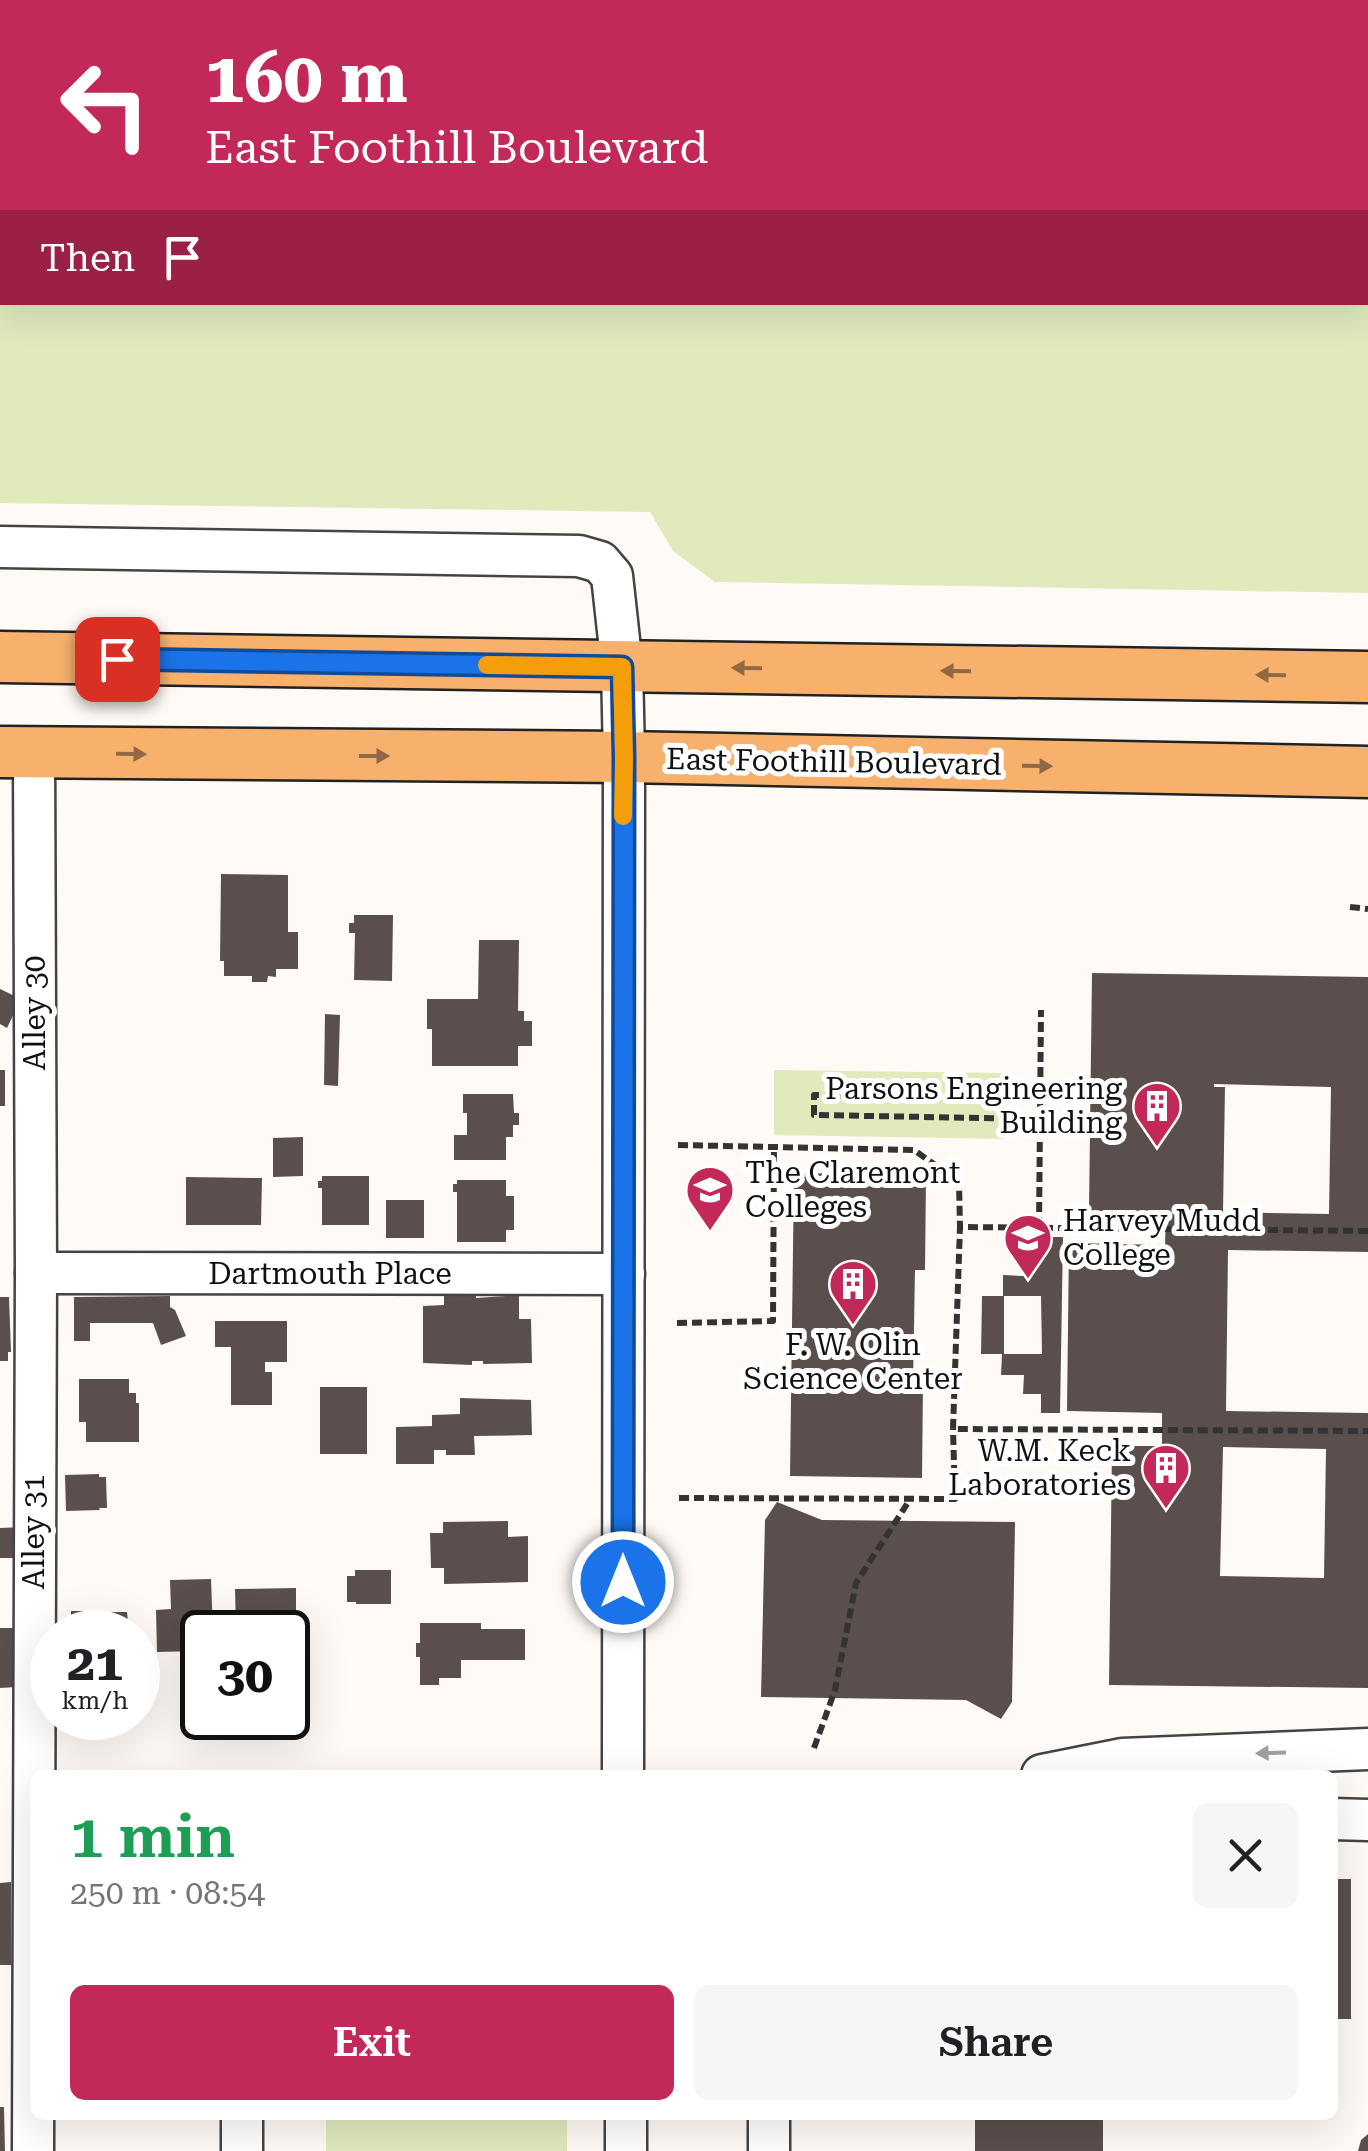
<!DOCTYPE html>
<meta charset="utf-8">
<style>
body{margin:0;font-family:"Roboto Serif",serif;background:#f6f6f6;color:#202124;height:100vh;display:flex;flex-direction:column;font-size:38px;white-space:nowrap}
*{box-sizing:border-box;margin:0}
p{font-size:32px;color:#757577}
.icon{flex:none;width:55px;height:55px;fill:none;stroke:currentColor;stroke-width:2;stroke-linecap:round;stroke-linejoin:round}
.map{position:relative;flex:1;overflow:hidden}
.details{position:absolute;left:30px;top:1770px;width:1308px;height:350px;display:flex;flex-direction:column;background:#fff;border-radius:15px;box-shadow:0 10px 40px #0002}
.details>*{flex:none}
.top-card{position:absolute;left:0px;top:0px;width:1370px;height:305px;box-shadow:0 10px 40px #0002;background:#c22858;color:#fff;overflow:hidden}
.speed{position:absolute;left:30px;top:1610px;display:flex;gap:20px;font-size:50px;font-weight:700;text-align:center}
.speed>*{display:grid;place-content:center;width:130px;height:130px;border-radius:50%;background:#fff;box-shadow:0 10px 40px #0002;line-height:1}
.speed small{font-size:25px;font-weight:400}
.speed .limit{border:5px solid #111;border-radius:15px;background:#fff;color:#111}
.pin{position:absolute;display:grid;place-items:center;width:85px;height:85px;color:#fff;margin:-42px;border-radius:20px;box-shadow:0 5px 15px #0006}
.me{position:absolute;width:110px;margin:-55px;rotate:0deg;stroke-linejoin:round;filter:drop-shadow(0 0 8px #0008)}
.turn{display:flex;align-items:center;gap:35px;height:210px;padding:0 40px;font-size:45px}
.turn .icon{width:130px;height:130px;stroke-width:2.5}
.turn b{display:block;font-size:70px;line-height:85px}
.then{display:flex;align-items:center;height:95px;padding:0 40px;background:#0003;gap:20px;font-size:38px}
.round{display:grid;place-items:center;flex:none;width:105px;height:105px;border-radius:15px;background:#f6f6f6}
.overview{display:flex;align-items:center;justify-content:space-between;height:170px;padding:0 40px}
h1{font-size:60px;font-weight:600;line-height:75px;color:#1e9e55}
.primary-button{display:flex;gap:20px;margin-top:auto;padding:20px 40px}
.primary-button a{flex:1;height:115px;border-radius:15px;background:#c22858;color:#fff;font-size:40px;font-weight:600;line-height:115px;text-align:center}
.primary-button a+a{background:#f6f6f6;color:#202124}
.map>svg:first-child{display:block}
.green{fill:#e0eabd;fill-rule:evenodd}
.building{fill:#5a4f4d;fill-rule:evenodd}
.lines{fill:none;stroke-linecap:round;stroke-linejoin:round}
.minor-casing{stroke:#444;stroke-width:45}
.major-casing{stroke:#222;stroke-width:55}
.path{stroke:#333;stroke-width:6;stroke-dasharray:10 5;stroke-linecap:butt}
.minor{stroke:#fff;stroke-width:40}
.major{stroke:#f7b16d;stroke-width:50}
.oneway{fill:#906944}
.oneway2{fill:#a0a0a0}
.route-casing{stroke:#114b97;stroke-width:25}
.route{stroke:#1a73e8;stroke-width:18}
.slow{stroke:#f59e0b;stroke-width:18}
.labels{text-anchor:middle;stroke-width:10;stroke-linejoin:round;paint-order:stroke}
.street-label{font-size:30px;fill:#111;stroke:#fff}
.poi-label{font-size:30px;fill:#111;stroke:#fff;text-anchor:end}
</style>
<div class="map">
<svg width="1368" height="2151" viewBox="0 0 1368 2151">
<rect width="100%" height="100%" fill="#fffaf5"/>
<g class="green">
<path d="M0,0H1368V593L715,582L673,551L650,512L0,503ZM2,2H1368V302H2Z"/>
<path d="M774,1070L1003,1073L1004,1139L774,1135Z"/>
<rect x="326" y="2115" width="241" height="36"/>
</g>
<g class="building">
<path d="M221,874L288,875V932H298V969H276V977L268,976L267,982H252V976H224V961H220Z"/>
<path d="M354,915H393L392,981L354,980L355,933H349V923H354Z"/>
<path d="M479,940H519L518,1011H524V1021H532V1046H518V1066H432V1029H427V999H478Z"/>
<path d="M1092,973L1368,977V1252L1228,1250L1226,1411L1368,1413V1688L1109,1685L1112,1446H1162V1413L1067,1411L1069,1243L1165,1245L1166,1212L1089,1211ZM1214,1084L1331,1087L1329,1214L1223,1212L1225,1087H1214ZM1223,1447L1326,1449L1324,1578L1220,1576Z"/>
<path d="M0,989L21,999L7,1028L0,1024Z"/>
<path d="M325,1014L340,1015L338,1086L324,1085Z"/>
<rect x="0" y="1070" width="5" height="36"/>
<path d="M463,1094H513L514,1113H519V1125H513V1137H506V1160H454V1135H467V1113H463Z"/>
<path d="M303,1137V1176L273,1177V1138Z"/>
<path d="M794,1173L926,1175L925,1270H915L913,1384H923L922,1478L790,1476Z"/>
<path d="M322,1176H369V1225H322V1188H318V1181H322Z"/>
<path d="M186,1177L262,1178L261,1225H186Z"/>
<path d="M457,1180H506V1196H514V1230H506V1242H457V1192H453V1184H457Z"/>
<rect x="386" y="1200" width="38" height="38"/>
<path d="M1042,1237H1063L1060,1413H1041V1394H1023L1024,1375H1001L1002,1354H981L982,1296H1003V1275L1023,1276V1256H1042ZM1004,1296H1041L1042,1354H1004Z"/>
<path d="M444,1291H476V1298L519,1295V1319H531L532,1363L483,1364V1361H472V1365L423,1363V1306L444,1305Z"/>
<path d="M170,1296V1307L175,1310L186,1336L161,1345L153,1323H90V1341H74V1297Z"/>
<path d="M0,1297H9L11,1352H8V1361H0Z"/>
<path d="M215,1321H287V1362H265V1372H272V1405H231V1347H215Z"/>
<path d="M79,1379H129V1393H136V1403H139V1442H86V1422H79Z"/>
<rect x="320" y="1387" width="47" height="67"/>
<path d="M460,1398L531,1400L532,1435L474,1436L475,1455H446V1450H434V1464H396V1427L432,1426V1415L460,1414Z"/>
<path d="M99,1474V1477H106L107,1508H99L100,1510L66,1511L65,1475Z"/>
<path d="M777,1502L822,1520L1015,1522L1012,1702L1001,1719L966,1700L761,1697L765,1520Z"/>
<path d="M508,1521V1537L528,1536V1582L444,1584V1568H431L430,1533H443V1522Z"/>
<path d="M22,1527V1558H0V1528Z"/>
<path d="M355,1570H391V1604H356V1602H347V1576H355Z"/>
<path d="M211,1579L213,1632H202V1651L157,1652L156,1610L171,1609L170,1580Z"/>
<path d="M296,1588V1619H301V1629H296V1660H300V1669H296V1683H288V1632H247V1629H236L235,1589Z"/>
<path d="M71,1611H97V1627H103V1612H127L129,1632H71Z"/>
<path d="M420,1623H481V1629H525V1660H461V1678H439V1685H420V1657H416V1643H420Z"/>
<path d="M0,1628H15L16,1687L0,1688Z"/>
<path d="M1332,1879H1351V2019H1332V2000H1334Z"/>
<path d="M11,1882V1965H0V1883Z"/>
<path d="M0,2107H4L5,2151H0Z"/>
<rect x="975" y="2115" width="128" height="36"/>
<path d="M1368,2134V2151H1358L1361,2140Z"/>
</g>
<g class="lines">
<g class="minor-casing">
<g id="minor">
<path d="M0,547L579,556L600,562L612,576L622,667L624,757L623,1775"/>
<path d="M36,1273L624,1274"/>
<path d="M1042,1775L1122,1759L1368,1749"/>
<path d="M1332,1819L1368,1820"/>
<path d="M242,2115V2151"/>
<path d="M626,2115V2151"/>
<path d="M33,2151L36,1273L34,753"/>
<path d="M769,2151V2115"/>
</g>
</g>
<g class="major-casing">
<g id="major">
<path d="M0,657L1368,677"/>
<path d="M0,752L624,757L1368,772"/>
</g>
</g>
<g class="path">
<path d="M1350,907L1368,909"/>
<path d="M1039,1119L814,1115V1095L1040,1100"/>
<path d="M678,1145L914,1150L959,1182L960,1227"/>
<path d="M1039,1227L1041,1010"/>
<path d="M1368,1231L960,1227L953,1429L1368,1431"/>
<path d="M677,1323L773,1321L774,1146"/>
<path d="M679,1498L955,1499L953,1429"/>
<path d="M814,1748L835,1690L856,1583L909,1501"/>
</g>
<use href="#minor" class="minor"/>
<use href="#major" class="major"/>
</g>
<defs><path id="oneway-solid" d="M-6-.8H1V-3.2L6.5 0L1 3.2V.8H-6Z" transform="scale(2.5)"/></defs>
<g class="oneway">
<use href="#oneway-solid" transform="translate(747 668) rotate(-179)"/>
<use href="#oneway-solid" transform="translate(956 671) rotate(-179)"/>
<use href="#oneway-solid" transform="translate(1271 675) rotate(-179)"/>
<use href="#oneway-solid" transform="translate(131 754) rotate(1)"/>
<use href="#oneway-solid" transform="translate(374 756)"/>
<use href="#oneway-solid" transform="translate(1037 766) rotate(1)"/>
</g>
<use class="oneway2" href="#oneway-solid" transform="translate(1271 1753) rotate(178)"/>
<g class="lines">
<g class="route-casing">
<path id="route" d="M117,659L622,667L624,758L623,1582"/>
</g>
<use href="#route" class="route"/>
<path class="slow" d="M487,665L622,667L624,758L623,816"/>
</g>
<defs>
<g id="building-pin" transform="scale(2.5)"><path d="M0 17L-7.5 6A9.5 9.5 0 1 1 7.5 6Z" fill="#c22858" stroke="#fff"/><path d="M-4-6H4V6H1V3H-1V6H-4ZM-2.5-4.3h1.7v1.8h-1.7ZM.8-4.3h1.7v1.8H.8ZM-2.5-1h1.7V.8h-1.7ZM.8-1h1.7V.8H.8Z" fill="#fff"/></g>
<g id="university-pin" transform="scale(2.5)"><path d="M0 17L-7.5 6A9.5 9.5 0 1 1 7.5 6Z" fill="#c22858" stroke="#fff"/><path d="M0-5L7-2L0 1L-7-2ZM-4 1L0 2.5L4 1V4Q0 6-4 4Z" fill="#fff"/></g>
</defs>
<g fill-rule="evenodd">
<use href="#building-pin" x="1157" y="1106"/>
<use href="#university-pin" x="710" y="1190"/>
<use href="#university-pin" x="1028" y="1238"/>
<use href="#building-pin" x="853" y="1284"/>
<use href="#building-pin" x="1166" y="1468"/>
</g>
<g class="labels">
<g class="street-label">
<text transform="translate(834 762) rotate(1)" y="10">East Foothill Boulevard</text>
<text transform="translate(35 1013) rotate(-90)" y="10">Alley 30</text>
<text x="330" y="1284">Dartmouth Place</text>
<text transform="translate(34 1532) rotate(-90)" y="10">Alley 31</text>
</g>
<g class="poi-label">
<text x="1122" y="1099">Parsons Engineering<tspan x="1122" dy="34">Building</tspan></text>
<text x="745" y="1183" text-anchor="start">The Claremont<tspan x="745" dy="34">Colleges</tspan></text>
<text x="1063" y="1231" text-anchor="start">Harvey Mudd<tspan x="1063" dy="34">College</tspan></text>
<text x="853" y="1355" text-anchor="middle">F. W. Olin<tspan x="853" dy="34">Science Center</tspan></text>
<text x="1131" y="1461">W.M. Keck<tspan x="1131" dy="34">Laboratories</tspan></text>
</g>
</g>
</svg>
<div class="speed"><div>21<small>km/h</small></div><div class="limit">30</div></div>
<div class="pin" style="left:117px;top:659px;background:#d93025"><svg class="icon" aria-label="arrive" viewBox="0 0 24 24"><path d="M6 21V4h12l-3 4 3 4H6"/></svg></div>
<svg class="me" style="left:623px;top:1582px" viewBox="-20 -20 40 40"><circle r="17" fill="#1a73e8" stroke="#fff" stroke-width="3"/><path d="M0-11L8 9 0 5-8 9z" fill="#fff"/></svg>
<div class="top-card">
<div class="turn"><svg class="icon" aria-label="left" viewBox="0 0 24 24"><path d="M17 20v-9H6M10 6l-5 5 5 5"/></svg><div><b>160 m</b>East Foothill Boulevard</div></div>
<div class="then">Then<svg class="icon" aria-label="arrive" viewBox="0 0 24 24"><path d="M6 21V4h12l-3 4 3 4H6"/></svg></div>
</div>
<section class="details">
<div class="overview"><div><h1>1 min</h1><p>250 m · 08:54</p></div><a class="round"><svg class="icon" aria-label="close" viewBox="0 0 24 24"><path d="M6 6l12 12M18 6L6 18"/></svg></a></div>
<div class="primary-button"><a>Exit</a><a>Share</a></div>
</section>
</div>
